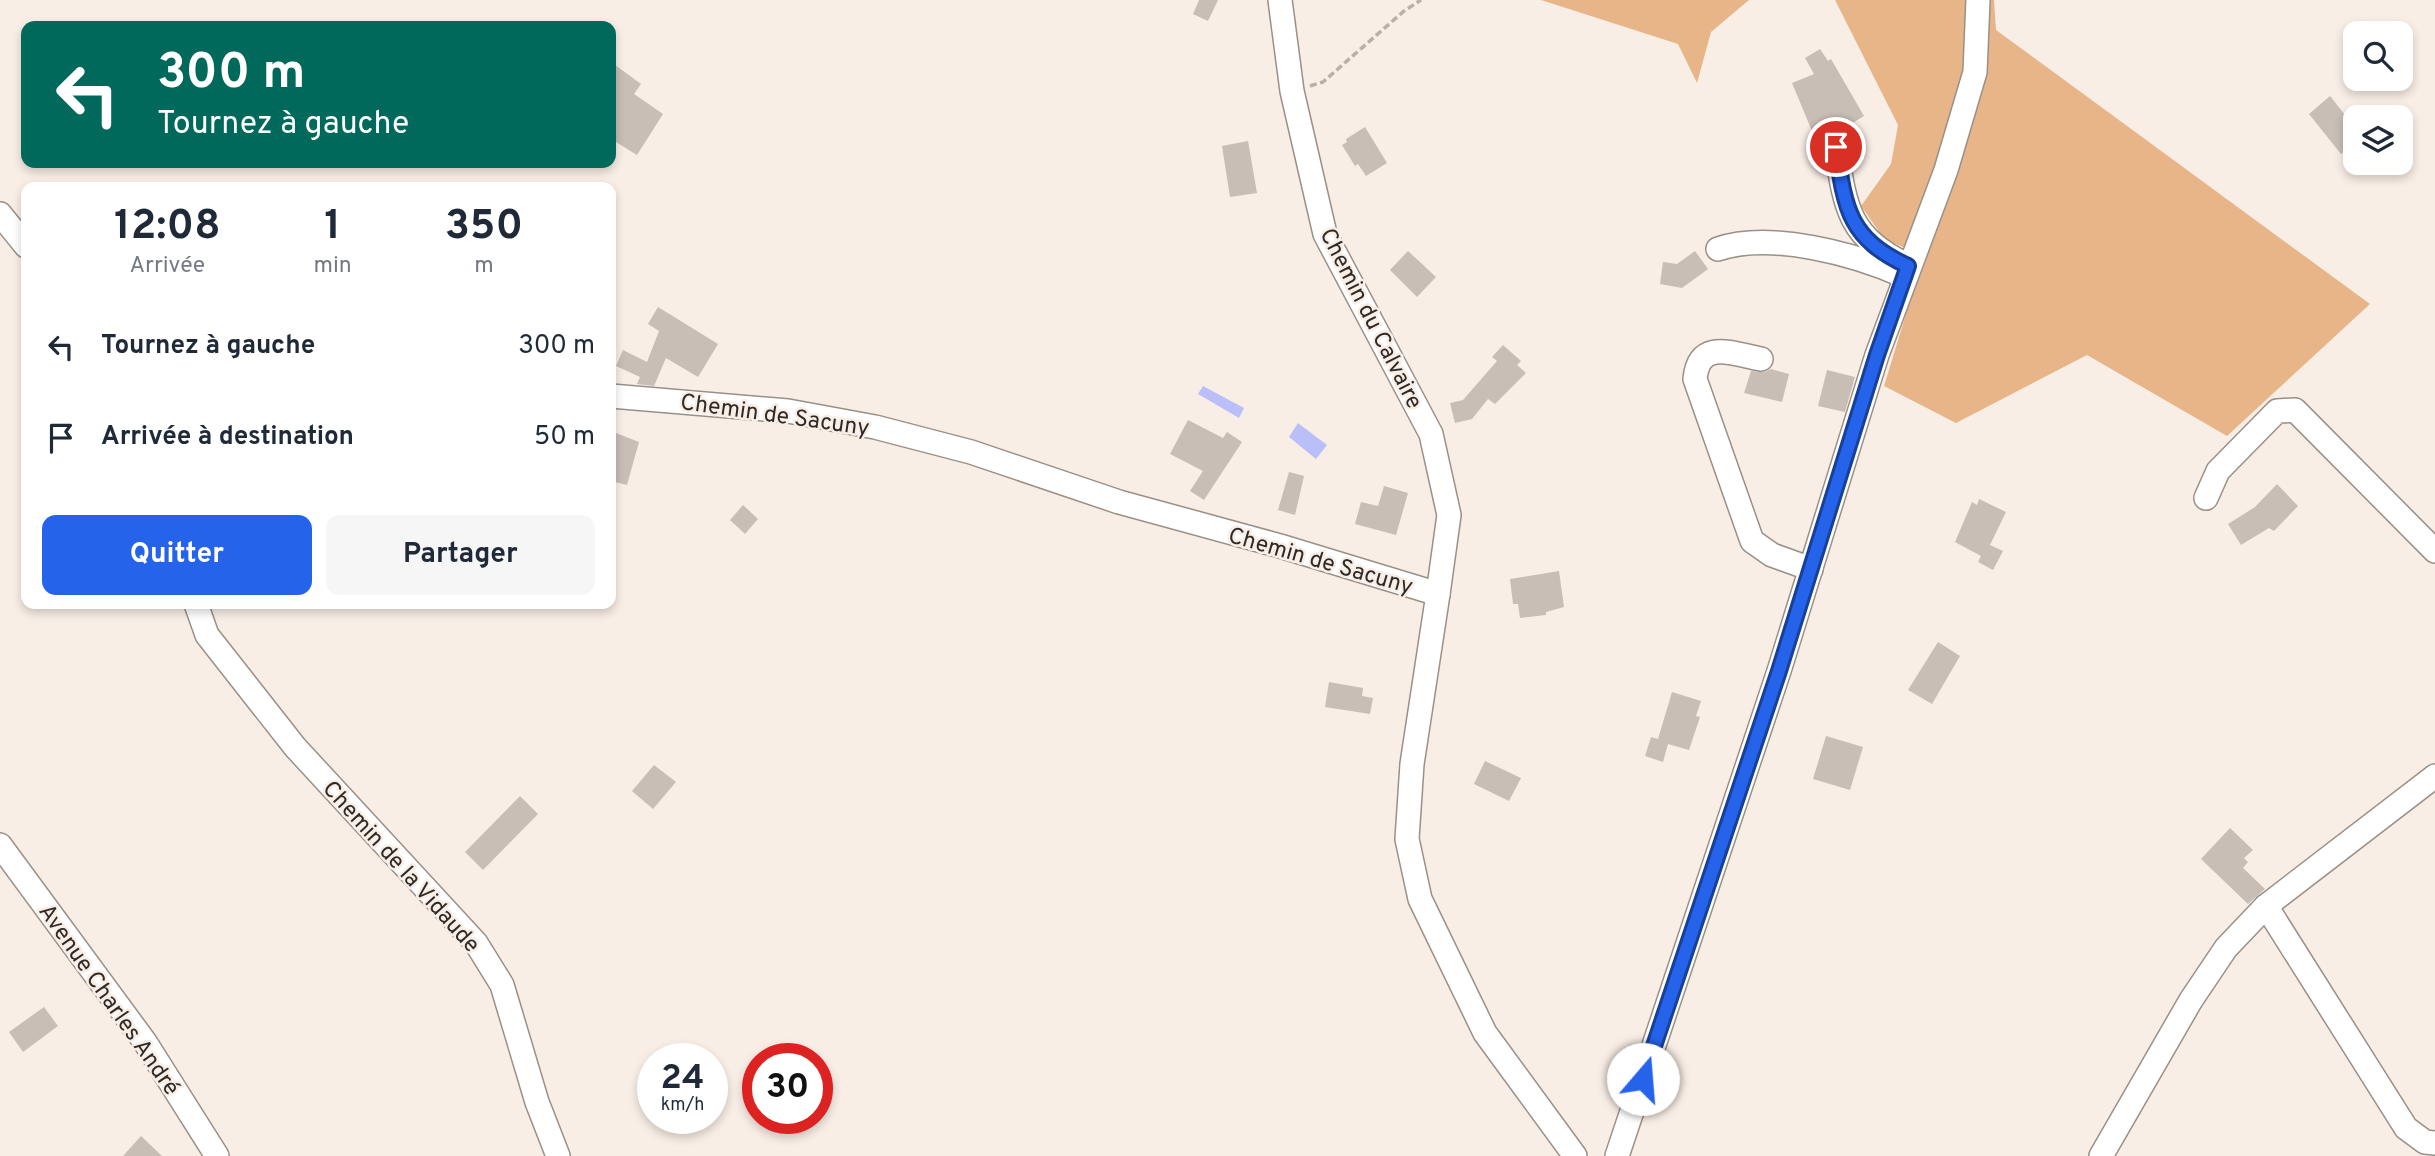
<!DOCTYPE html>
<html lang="fr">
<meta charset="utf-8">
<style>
body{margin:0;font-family:Overpass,sans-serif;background:#f6f6f7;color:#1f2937;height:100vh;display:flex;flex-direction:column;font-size:26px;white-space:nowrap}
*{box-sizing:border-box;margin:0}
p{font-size:23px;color:#747a83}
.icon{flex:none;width:38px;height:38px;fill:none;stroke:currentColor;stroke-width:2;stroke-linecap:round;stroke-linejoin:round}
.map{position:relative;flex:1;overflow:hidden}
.details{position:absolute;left:21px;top:182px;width:595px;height:427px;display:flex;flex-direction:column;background:#fff;border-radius:14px;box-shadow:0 4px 10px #0003}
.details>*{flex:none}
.banner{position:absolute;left:21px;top:21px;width:595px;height:147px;border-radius:14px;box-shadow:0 4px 10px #0003;background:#00695c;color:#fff;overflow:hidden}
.buttons{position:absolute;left:2343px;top:21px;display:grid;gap:14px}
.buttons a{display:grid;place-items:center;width:70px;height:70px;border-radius:14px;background:#fff;box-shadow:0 4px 10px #0003;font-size:35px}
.speed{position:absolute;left:637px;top:1043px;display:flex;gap:14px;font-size:35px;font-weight:700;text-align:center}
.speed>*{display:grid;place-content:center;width:91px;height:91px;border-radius:50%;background:#fff;box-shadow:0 4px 10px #0003;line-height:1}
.speed small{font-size:18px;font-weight:400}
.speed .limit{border:10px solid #d22;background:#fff;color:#111}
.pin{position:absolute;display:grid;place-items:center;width:60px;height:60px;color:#fff;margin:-30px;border:4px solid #fff;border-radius:50%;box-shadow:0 2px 7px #0007}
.me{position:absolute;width:77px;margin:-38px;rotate:18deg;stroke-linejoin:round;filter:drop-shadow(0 0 5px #0008)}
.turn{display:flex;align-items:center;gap:24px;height:147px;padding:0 21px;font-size:32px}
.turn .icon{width:91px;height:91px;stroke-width:2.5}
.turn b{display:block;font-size:49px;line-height:60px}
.eta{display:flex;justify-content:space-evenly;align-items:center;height:119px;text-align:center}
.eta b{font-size:42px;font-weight:700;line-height:49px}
.cta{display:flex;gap:14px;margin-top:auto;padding:14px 21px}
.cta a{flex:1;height:80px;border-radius:14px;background:#2563eb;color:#fff;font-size:28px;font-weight:700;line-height:80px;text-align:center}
.cta a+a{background:#f6f6f7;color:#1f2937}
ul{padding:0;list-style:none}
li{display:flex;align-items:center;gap:21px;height:91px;padding:0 21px}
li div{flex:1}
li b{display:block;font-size:26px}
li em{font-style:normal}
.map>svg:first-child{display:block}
.forest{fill:#e8b589}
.water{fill:#babef9}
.building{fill:#c8beb6}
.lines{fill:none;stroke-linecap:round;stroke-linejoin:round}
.minor-casing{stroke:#999088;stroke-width:26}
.path{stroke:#b9b0aa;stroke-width:3.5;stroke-dasharray:7 3.5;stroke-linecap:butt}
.minor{stroke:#fff;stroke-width:23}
.route-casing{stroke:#184099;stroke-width:18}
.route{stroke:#2563eb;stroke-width:12}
.labels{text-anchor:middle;stroke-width:5;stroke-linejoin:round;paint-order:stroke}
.street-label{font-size:23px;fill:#2d2926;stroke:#f9eee6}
</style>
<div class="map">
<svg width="2435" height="1156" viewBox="0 0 2435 1156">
<rect width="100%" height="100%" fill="#f9eee6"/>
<g class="forest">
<path d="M1541,0H1749L1711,32L1697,83L1678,44Z"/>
<path d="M1835,0H1994L1996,30L2370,304L2227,436L2087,355L1956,423L1884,386L1924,255L1885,240L1861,206L1891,164L1898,125Z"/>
</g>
<g class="water">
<path d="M1203,386L1244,408L1239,418L1198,394Z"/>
<path d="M1298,423L1327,445L1316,459L1289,437Z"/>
</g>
<g class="building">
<path d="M1199,0H1218L1208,21L1193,14Z"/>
<path d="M1820,49L1828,61L1831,59L1864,116L1836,133L1830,124L1812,131L1792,83L1814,74L1805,58Z"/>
<path d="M611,62L641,84L634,94L663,114L637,155L611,139Z"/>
<path d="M2330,96L2356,129V142L2341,154L2309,114Z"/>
<path d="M1365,127L1387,163L1366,176L1358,164L1355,166L1342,145L1347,142L1346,139Z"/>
<path d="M1248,141L1257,193L1230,197L1222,146Z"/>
<path d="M1408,251L1436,277L1417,297L1390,270Z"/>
<path d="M1695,251L1708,269L1682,288L1660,284L1663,262L1677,264Z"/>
<path d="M658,307L718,344L698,377L666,358L654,386L637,384L640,377L616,366L623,350L647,362L659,331L648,324Z"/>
<path d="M1503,345L1521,361L1517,365L1526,373L1495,404L1488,399L1472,419L1455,423L1450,403L1463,400L1497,361L1492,357Z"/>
<path d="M1771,369L1789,374L1782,402L1744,393L1751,371L1765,372Z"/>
<path d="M1827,370L1855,377L1845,412L1818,406Z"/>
<path d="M1188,420L1223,438L1227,432L1242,442L1204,500L1190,491L1203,471L1170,454Z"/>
<path d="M611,431L639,442L627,485L611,481Z"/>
<path d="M1289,472L1304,476L1295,515L1278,510Z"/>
<path d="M2277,484L2298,506L2274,531L2269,528L2241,545L2228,524L2255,507Z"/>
<path d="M1384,486L1408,493L1396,535L1355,524L1361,502L1378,506Z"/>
<path d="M1979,499L2006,512L1990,545L2003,551L1993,570L1978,562L1981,556L1955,542L1972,502L1977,505Z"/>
<path d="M743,505L758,519L745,534L730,520Z"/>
<path d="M1559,571L1564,607L1546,612V615L1520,618L1518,604H1513L1510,579Z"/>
<path d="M1938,642L1960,656L1932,704L1908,690Z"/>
<path d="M1329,682L1363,688L1362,696L1373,698L1370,714L1325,707Z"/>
<path d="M1672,692L1701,701L1696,716L1700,717L1689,750L1668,744L1663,762L1645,756L1651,737L1658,739Z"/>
<path d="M1826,736L1863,747L1850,790L1813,779Z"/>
<path d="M1485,761L1521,778L1509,801L1474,784Z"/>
<path d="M654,765L676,782L653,809L632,791Z"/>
<path d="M520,796L538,814L483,870L465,852Z"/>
<path d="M2230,828L2253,850L2244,858L2248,862L2243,868L2265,889L2248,904L2201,859Z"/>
<path d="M44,1007L58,1026L23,1052L9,1032Z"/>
<path d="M141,1136L162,1156H123Z"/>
</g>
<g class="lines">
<g class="minor-casing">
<g id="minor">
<path d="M1280,0L1292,91L1325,234L1431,434L1449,515L1438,594"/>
<path d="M1836,147C1845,206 1848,237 1905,264"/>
<path d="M0,214L26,246"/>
<path d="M1718,249C1770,231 1855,254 1904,276"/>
<path d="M1761,359C1733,354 1699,338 1695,379L1752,541L1772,555L1811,569"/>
<path d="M611,396L788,411L875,427L971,452L1119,502L1280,546L1438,594L1412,764L1407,839L1420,899L1485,1033L1575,1156"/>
<path d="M2206,498L2218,471L2277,411L2295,410L2435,551"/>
<path d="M196,604L207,635L295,747L476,943L502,985L537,1102L558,1156"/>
<path d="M0,845L145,1042L217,1156"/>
<path d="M2266,906L2406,1128L2425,1142L2435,1143"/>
<path d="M1617,1156L1779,671L1877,355L1946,170L1975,72L1978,0"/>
<path d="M2101,1156L2191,1000L2226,948L2266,906L2435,776"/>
</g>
</g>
<path class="path" d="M1310,86L1323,82L1404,11L1421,0"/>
<use href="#minor" class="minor"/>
</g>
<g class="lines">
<g class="route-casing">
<path id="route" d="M1643,1079L1779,671L1877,355L1908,266C1848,238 1845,209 1836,147"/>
</g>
<use href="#route" class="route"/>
</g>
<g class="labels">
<g class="street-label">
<text transform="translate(1372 318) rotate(63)" y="8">Chemin du Calvaire</text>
<text transform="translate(775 414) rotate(8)" y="8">Chemin de Sacuny</text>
<text transform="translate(1321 560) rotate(16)" y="8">Chemin de Sacuny</text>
<text transform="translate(402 866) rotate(48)" y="8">Chemin de la Vidaude</text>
<text transform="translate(110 999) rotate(55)" y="8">Avenue Charles André</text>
</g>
</g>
</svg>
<div class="buttons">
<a><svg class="icon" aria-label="search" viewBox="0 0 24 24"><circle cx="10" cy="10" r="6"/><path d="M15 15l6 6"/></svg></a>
<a><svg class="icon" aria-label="layers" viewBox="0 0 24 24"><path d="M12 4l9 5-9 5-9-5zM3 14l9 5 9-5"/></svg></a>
</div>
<div class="speed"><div>24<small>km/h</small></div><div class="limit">30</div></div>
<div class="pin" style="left:1836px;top:147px;background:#d93025"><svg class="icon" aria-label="arrive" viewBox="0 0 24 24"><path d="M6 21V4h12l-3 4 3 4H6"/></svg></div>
<svg class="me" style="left:1643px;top:1079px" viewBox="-20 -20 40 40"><circle r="19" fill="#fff"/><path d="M0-13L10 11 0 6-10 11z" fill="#2563eb"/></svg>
<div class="banner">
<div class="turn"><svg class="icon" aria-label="left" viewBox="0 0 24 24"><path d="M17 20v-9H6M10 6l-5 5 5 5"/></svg><div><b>300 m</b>Tournez à gauche</div></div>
</div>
<section class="details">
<div class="eta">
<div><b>12:08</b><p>Arrivée</p></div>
<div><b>1</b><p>min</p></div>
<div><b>350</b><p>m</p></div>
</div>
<ul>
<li><svg class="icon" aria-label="left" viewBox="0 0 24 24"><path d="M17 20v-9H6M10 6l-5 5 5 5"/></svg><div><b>Tournez à gauche</b></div><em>300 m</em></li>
<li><svg class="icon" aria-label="arrive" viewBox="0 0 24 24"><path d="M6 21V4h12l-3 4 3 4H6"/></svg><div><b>Arrivée à destination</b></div><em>50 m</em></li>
</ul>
<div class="cta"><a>Quitter</a><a>Partager</a></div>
</section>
</div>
